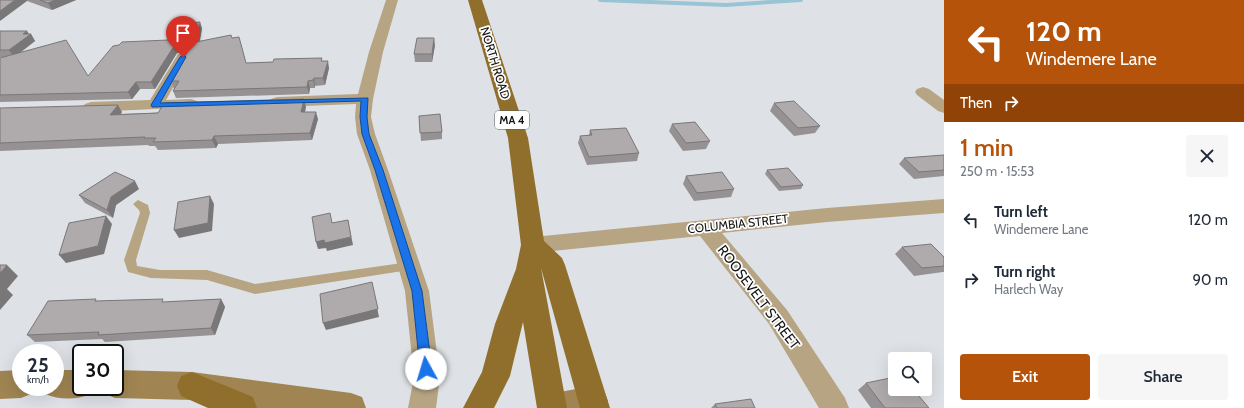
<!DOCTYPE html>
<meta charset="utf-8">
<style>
body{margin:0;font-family:Cabin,sans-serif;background:#f6f6f7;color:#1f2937;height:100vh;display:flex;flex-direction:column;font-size:15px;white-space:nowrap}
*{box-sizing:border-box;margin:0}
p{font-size:13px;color:#747a83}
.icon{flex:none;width:22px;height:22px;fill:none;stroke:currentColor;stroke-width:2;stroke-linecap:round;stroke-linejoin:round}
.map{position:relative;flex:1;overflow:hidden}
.sheet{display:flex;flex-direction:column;background:#fff;width:300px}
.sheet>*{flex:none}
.guide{background:#b45309;color:#fff;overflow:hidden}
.fabs{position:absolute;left:888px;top:352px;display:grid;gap:8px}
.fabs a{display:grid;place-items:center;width:44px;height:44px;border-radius:4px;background:#fff;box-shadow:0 4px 16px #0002;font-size:20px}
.speed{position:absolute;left:12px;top:344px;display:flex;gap:8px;font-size:20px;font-weight:700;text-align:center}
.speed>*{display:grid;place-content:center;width:52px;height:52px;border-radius:50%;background:#fff;box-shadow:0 4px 16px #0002;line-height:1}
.speed small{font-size:10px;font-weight:400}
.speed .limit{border:2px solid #111;border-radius:6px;background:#fff;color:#111}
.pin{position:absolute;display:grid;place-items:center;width:34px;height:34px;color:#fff;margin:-41px -17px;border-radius:50% 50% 50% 0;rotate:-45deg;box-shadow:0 0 4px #0007}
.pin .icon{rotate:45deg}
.me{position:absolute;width:44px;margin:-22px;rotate:354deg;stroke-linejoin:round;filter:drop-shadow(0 0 3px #0008)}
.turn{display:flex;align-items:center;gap:14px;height:84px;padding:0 16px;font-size:18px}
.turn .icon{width:52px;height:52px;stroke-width:2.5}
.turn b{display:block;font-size:28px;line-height:34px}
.then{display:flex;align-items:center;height:38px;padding:0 16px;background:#0003;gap:8px;font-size:15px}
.round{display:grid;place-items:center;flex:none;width:42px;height:42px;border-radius:4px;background:#f6f6f7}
.overview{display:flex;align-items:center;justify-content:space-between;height:68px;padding:0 16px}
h1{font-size:24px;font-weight:600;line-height:30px;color:#b45309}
.primary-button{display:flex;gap:8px;margin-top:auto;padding:8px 16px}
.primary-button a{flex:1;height:46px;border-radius:4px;background:#b45309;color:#fff;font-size:16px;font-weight:600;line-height:46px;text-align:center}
.primary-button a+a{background:#f6f6f7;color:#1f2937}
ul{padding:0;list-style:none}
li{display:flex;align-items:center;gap:12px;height:60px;padding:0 16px}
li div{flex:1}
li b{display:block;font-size:15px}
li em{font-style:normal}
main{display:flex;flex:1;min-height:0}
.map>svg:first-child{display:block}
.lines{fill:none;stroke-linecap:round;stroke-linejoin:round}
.stream{stroke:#99c4d3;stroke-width:4}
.lane{fill:#b6a483;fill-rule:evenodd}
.street{fill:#b6a483;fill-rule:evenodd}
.secondary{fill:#a08553;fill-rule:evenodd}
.primary{fill:#906e2c;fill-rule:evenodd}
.wall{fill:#969293}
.shaded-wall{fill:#7a7778}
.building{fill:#afaaab;stroke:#7a7778}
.route{fill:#1a73e8;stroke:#114b97}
.labels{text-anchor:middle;stroke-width:3.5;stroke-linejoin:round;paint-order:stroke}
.shield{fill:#fff;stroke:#595a5a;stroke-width:1}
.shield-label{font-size:11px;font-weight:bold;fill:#121314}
.street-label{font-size:12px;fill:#121314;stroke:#fff}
.near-street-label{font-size:14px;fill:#121314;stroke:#fff}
</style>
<main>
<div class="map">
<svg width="944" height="408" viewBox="0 0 944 408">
<rect width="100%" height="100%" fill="#dee2e6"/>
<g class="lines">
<path class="stream" d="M600,0L726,5L801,0"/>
<path class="lane" d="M138,200L148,205L150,213L136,260L137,266L160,270H207L255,284L409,262L413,263L415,266L413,269L409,270L255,294L207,280L151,278L128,272L124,260L140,213L139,210L133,204Z"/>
<g class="street">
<path d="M386,0H398L383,52L373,99L371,117L375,134L388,170L429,291L440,377L436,408H408L414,377L405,291L370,170L357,134L355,117L356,104L277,107L271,105L269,102L271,99L277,97L358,94L369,52Z"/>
<path d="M183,53L188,54L190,57L166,100L191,99L197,101L199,104L197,107L91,112L85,110L83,107L85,104L91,102L150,100L178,54Z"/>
<path d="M923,87L929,89L944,100V113L938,111L917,95L915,92L917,89Z"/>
<path d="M944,199V213L827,222L722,233L787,310L845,398L849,408H819L769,324L700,236L533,253L525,251L522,245L525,239L533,237L827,208Z"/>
</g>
<g class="secondary">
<path d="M21,370V387H35L31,394L21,398L0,399V371Z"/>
<path d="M55,370H81V387H95L91,394C76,400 60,400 45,394L41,387H55Z"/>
<path d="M115,370L192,372L351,393L362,397L366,408H246L192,400L115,398L105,394L101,387H115Z"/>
<path d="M593,386L604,391L608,401L605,408H539L543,397L554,393Z"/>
</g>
<g class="primary">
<path d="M468,0H482L528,138L544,241L562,258L565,265L610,408H580L541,268L567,408H537L523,322L510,376L494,408H463L482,372L495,324L516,269L521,245L508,138Z"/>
<path d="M192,372L253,397L257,408H208L181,396L177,386L181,376Z"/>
</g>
</g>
<g class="wall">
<path d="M0,0H76L52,10L27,1Z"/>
<path d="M202,28L200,41L232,38L241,44L246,63L323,61L329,68L325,85L315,86V88H310L309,94L176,98L173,91L174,89L171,81L187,53L183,52L177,53L155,89H140L132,99L0,102V58L5,57H0V31H27L29,34H31L35,41L20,53L88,76L119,45L168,40Z"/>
<path d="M435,45L432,62H415L414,54Z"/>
<path d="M774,103L820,126L815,133L794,136L770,111Z"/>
<path d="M306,107L305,112L318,119L312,140L218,144L216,148L158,150L155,146H149L148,145L0,151V108L122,112L121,114Z"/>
<path d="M419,116L442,132V139L421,141Z"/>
<path d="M672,124L710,141L706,149L683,151L669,131Z"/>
<path d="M590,130L639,153L637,161L587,165L578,143L580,136L589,135Z"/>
<path d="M944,155V176L914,179L899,164L904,158Z"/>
<path d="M767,170L803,185L801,189L779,191L765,174Z"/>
<path d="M686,176L734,189L731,197L694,201L683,184Z"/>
<path d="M139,189L116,205L113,218L85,203L79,195Z"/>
<path d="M902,247L944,257V272H943L914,276L895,254Z"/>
<path d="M221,299L225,307L215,335L105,342L102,339L35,342L27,335L98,301L165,302Z"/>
<path d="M866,383L929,408H871L858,390Z"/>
<path d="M715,404L755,408H711Z"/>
</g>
<g class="shaded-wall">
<path d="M15,0H27V1L0,21V11Z"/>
<path d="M56,0H76L52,10L48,3Z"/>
<path d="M200,22L202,28L198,49L196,42Z"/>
<path d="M27,31L29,35L31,34L35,41L14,57L9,50L23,34Z"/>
<path d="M434,38L435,45L432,62V54Z"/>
<path d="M180,44L183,52L177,53L155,89L151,82L174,46Z"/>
<path d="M328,61L329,68L325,85L323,78Z"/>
<path d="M314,78L315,86V88L313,80Z"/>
<path d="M308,81L310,88L309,94L307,87Z"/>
<path d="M136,82L140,89L132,99L128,92Z"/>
<path d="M304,99L306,107L303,119L301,112Z"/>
<path d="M118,105L122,112L114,122L110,115Z"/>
<path d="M316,112L318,119L312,140L310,133Z"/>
<path d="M214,136L218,144L216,148L212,140Z"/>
<path d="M135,181L139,189L116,205L113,218L107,210L111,197Z"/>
<path d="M210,196L214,204L212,231L179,238L174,230Z"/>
<path d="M106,216L112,224L104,254L66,263L59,255Z"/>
<path d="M348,220L353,245L327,251L326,248L318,249L316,242Z"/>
<path d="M7,265L18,276L7,289L13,295L0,310V273Z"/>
<path d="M372,282L379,317L326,330L323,323Z"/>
<path d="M221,299L225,307L215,335L211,328Z"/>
</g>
<g class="building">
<path d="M0,0H15L0,11Z"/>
<path d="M40,0H56L48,3Z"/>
<path d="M200,22L196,42L231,35L232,38L239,37L246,63L273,62L274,59L322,58L321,61H328L323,78H314L313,80L308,81L307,87L173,91L179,81H171L188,51L186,46L180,44L174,46L151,82H136L128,92L0,95V58L66,40L88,76L113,46L119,45L122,42L168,40L173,25Z"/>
<path d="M0,31H27L23,34H31L9,50H0Z"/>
<path d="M417,38H434L432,54H414Z"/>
<path d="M304,99L301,112H316L310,133L214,136L212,140L153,142L156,138H144L145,137L0,143V108L118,105L110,115L158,113L164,103Z"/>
<path d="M794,101L820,126L798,128L774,103Z"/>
<path d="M440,114L442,132L420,133L419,116Z"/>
<path d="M695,122L710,141L686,143L672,124Z"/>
<path d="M626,128L639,153L589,157L580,136L592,135L590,130Z"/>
<path d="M944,155V170L919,172L904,158Z"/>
<path d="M788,168L803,185L781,187L767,170Z"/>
<path d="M115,172L135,181L111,197L107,210L79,195Z"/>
<path d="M722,172L734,189L697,193L686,176Z"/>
<path d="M210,196L208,223L174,230L178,202Z"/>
<path d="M330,213L332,223L348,220L351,237L325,243L324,240L316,242L312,217Z"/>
<path d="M106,216L98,246L59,255L69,223Z"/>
<path d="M931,244L944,257V266L922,268L902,247Z"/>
<path d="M0,265H7L0,273Z"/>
<path d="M372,282L378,309L323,323L320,294Z"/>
<path d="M96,299L95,301L163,299L162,302L221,299L211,328L98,335L99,332L27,335L48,301Z"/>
<path d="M895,377V389H913L929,408H885L866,383Z"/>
<path d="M751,399L755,408H717L715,404Z"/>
</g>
<path class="route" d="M183,55L186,57L160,103L368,98L367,117L369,134L383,170L422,291L432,369L430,373L426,375L422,373L420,369L412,291L375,170L362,134L360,117L361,101L152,107L151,105L180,57Z"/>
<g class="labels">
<rect class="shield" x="495" y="111" width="34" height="18" rx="3"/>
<g class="shield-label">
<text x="512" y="124">MA 4</text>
</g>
<g class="street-label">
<text transform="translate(495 63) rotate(73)" y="4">NORTH ROAD</text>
<text transform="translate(738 224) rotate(-6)" y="4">COLUMBIA STREET</text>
</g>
<g class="near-street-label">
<text transform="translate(759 297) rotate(53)" y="5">ROOSEVELT STREET</text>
</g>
</g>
</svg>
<div class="fabs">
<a><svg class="icon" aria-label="search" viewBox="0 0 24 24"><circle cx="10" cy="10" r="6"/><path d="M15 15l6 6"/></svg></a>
</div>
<div class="speed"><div>25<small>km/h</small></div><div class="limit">30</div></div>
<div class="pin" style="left:183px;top:57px;background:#d93025"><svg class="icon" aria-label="arrive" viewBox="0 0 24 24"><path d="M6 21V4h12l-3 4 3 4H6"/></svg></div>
<svg class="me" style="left:426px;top:369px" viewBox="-20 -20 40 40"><circle r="19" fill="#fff"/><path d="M0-13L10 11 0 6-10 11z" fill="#1a73e8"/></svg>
</div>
<section class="sheet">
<div class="guide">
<div class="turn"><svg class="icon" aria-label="left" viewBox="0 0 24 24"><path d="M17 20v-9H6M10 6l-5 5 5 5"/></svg><div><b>120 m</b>Windemere Lane</div></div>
<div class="then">Then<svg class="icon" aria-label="right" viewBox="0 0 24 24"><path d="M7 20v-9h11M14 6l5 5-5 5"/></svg></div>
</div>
<div class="overview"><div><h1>1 min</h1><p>250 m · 15:53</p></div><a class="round"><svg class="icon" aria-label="close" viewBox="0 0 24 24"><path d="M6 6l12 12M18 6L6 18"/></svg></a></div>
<ul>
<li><svg class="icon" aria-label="left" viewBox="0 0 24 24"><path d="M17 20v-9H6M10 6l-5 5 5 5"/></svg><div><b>Turn left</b><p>Windemere Lane</p></div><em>120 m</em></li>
<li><svg class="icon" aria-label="right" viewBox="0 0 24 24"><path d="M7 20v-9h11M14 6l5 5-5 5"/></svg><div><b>Turn right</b><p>Harlech Way</p></div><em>90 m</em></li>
</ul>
<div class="primary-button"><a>Exit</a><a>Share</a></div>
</section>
</main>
